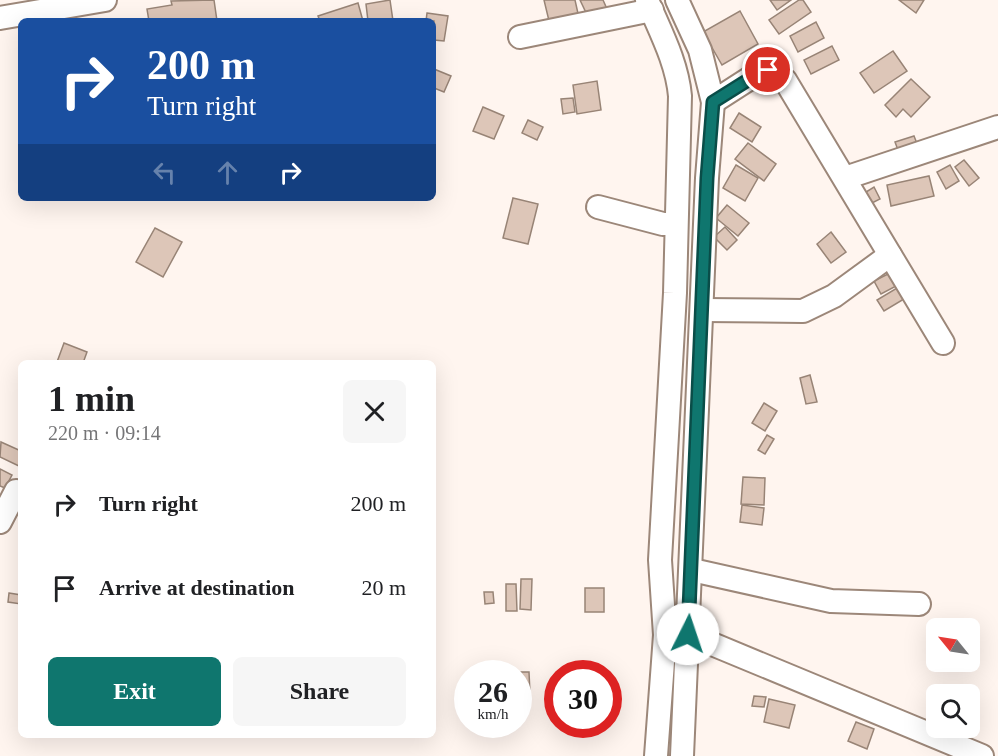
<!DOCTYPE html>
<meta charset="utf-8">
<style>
body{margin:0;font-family:Georgia,serif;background:#f6f6f6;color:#202124;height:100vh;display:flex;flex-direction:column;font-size:22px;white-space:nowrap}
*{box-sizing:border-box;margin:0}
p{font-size:20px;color:#757577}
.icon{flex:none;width:33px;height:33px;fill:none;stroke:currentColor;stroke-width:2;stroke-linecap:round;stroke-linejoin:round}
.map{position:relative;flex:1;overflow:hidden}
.sheet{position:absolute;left:18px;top:360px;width:418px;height:378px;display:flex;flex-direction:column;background:#fff;border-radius:9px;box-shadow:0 6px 24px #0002}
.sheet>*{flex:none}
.guide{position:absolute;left:18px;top:18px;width:418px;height:183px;border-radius:9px;box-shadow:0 6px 24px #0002;background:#1a4fa0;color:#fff;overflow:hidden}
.needle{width:39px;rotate:300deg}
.tools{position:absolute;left:926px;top:618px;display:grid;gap:12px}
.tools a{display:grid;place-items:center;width:54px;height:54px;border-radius:9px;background:#fff;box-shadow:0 6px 24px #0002;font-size:30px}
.speed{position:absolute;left:454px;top:660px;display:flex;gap:12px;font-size:30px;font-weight:700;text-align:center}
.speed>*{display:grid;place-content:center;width:78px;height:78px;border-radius:50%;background:#fff;box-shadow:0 6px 24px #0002;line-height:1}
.speed small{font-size:15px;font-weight:400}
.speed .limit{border:9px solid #d22;background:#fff;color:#111}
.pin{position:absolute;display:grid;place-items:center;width:51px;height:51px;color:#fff;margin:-26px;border:3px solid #fff;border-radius:50%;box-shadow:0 2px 6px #0007}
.me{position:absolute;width:66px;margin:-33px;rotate:4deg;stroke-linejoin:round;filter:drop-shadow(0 0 4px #0008)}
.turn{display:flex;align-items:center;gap:21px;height:126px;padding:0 30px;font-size:27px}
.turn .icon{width:78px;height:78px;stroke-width:2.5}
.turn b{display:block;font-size:42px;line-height:51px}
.lanes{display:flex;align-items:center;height:57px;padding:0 30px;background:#0003;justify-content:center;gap:30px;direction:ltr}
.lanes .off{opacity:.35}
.round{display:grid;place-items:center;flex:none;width:63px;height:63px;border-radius:9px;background:#f6f6f6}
.summary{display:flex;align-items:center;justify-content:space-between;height:102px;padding:0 30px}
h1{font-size:36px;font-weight:700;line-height:45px}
.action{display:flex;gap:12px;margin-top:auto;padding:12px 30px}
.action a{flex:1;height:69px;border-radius:9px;background:#0f766e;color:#fff;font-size:24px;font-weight:700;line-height:69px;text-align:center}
.action a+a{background:#f6f6f6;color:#202124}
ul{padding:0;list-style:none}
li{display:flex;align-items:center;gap:18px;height:84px;padding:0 30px}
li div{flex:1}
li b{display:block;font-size:22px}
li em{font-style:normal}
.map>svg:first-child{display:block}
.building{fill:#ddc6b8;stroke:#988476;stroke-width:1.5}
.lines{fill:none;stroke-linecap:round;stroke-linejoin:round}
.minor-casing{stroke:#9c8779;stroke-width:26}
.minor{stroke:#fff;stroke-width:22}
.route-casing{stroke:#0a4d48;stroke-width:15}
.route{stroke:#0f766e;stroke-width:10}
</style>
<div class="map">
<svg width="998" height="756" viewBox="0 0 998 756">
<rect width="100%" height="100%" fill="#fff5ef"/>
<g class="building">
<path d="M214,0L217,21H149L147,9L172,5L171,1Z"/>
<path d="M390,0L393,21H368L366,4Z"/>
<path d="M544,0H575L579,18L550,25Z"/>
<path d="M580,0H603L607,9L589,19Z"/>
<path d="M770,0H791L777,10Z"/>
<path d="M799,0H803L811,12L779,34L769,20Z"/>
<path d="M899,0H924L916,13Z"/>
<path d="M358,3L363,21H320L318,16Z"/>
<path d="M740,11L758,44L722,65L703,32Z"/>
<path d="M427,13L448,16L444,41L434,40V21H426Z"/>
<path d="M816,22L824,38L798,52L790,36Z"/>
<path d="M832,46L839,60L811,74L804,60Z"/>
<path d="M893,51L907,71L874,93L860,73Z"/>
<path d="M434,69L451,76L444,92L434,88Z"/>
<path d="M911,79L930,97L911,117L903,109L896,117L885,105Z"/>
<path d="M597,81L601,110L577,114L573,85Z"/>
<path d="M573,98L575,112L563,114L561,99Z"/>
<path d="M483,107L504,116L494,139L473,131Z"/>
<path d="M739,113L761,127L752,142L730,128Z"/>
<path d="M528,120L543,127L537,140L522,133Z"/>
<path d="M914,136L920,151L901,158L895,142Z"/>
<path d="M748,143L776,164L764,181L735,159Z"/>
<path d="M964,160L979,178L969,186L955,167Z"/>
<path d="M736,165L758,178L745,201L723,188Z"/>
<path d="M950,165L959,181L946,189L937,172Z"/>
<path d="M929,176L934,196L891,206L887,185Z"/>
<path d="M874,187L880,199L872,203L866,192Z"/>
<path d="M513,198L538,204L528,244L503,238Z"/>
<path d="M727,205L749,223L738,236L716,218Z"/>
<path d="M725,227L737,240L727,250L714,237Z"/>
<path d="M155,228L182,242L163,277L136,262Z"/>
<path d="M831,232L846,252L831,263L817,244Z"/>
<path d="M894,271L900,284L881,294L874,281Z"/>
<path d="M897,288L904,299L884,311L877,300Z"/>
<path d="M64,343L87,352L83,363L57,362Z"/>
<path d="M810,375L817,402L806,404L800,378Z"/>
<path d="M764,403L777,411L765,431L752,423Z"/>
<path d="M767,435L774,439L765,454L758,450Z"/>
<path d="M1,442L21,451V467L0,457Z"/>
<path d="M0,469L12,475L5,488L0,486Z"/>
<path d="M743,477L765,478L764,505L741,504Z"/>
<path d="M742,505L764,508L762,525L740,522Z"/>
<path d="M521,579H532L531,610L520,609Z"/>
<path d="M506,584H516L517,611H506Z"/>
<rect x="585" y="588" width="19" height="24"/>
<path d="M484,592H493L494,603L485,604Z"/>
<path d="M9,593L21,595V604L8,602Z"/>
<path d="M511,672H529L530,694H519V674Z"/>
<path d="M754,696L766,697L764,707L752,706Z"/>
<path d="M769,699L795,705L789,728L764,722Z"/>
<path d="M856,722L874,729L867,749L848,741Z"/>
</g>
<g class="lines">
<g class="minor-casing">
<g id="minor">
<path d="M647,0C660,31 677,62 680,96L675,293L660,560L665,635L656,756"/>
<path d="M677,0L700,50L713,102L707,178L682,756"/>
<path d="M0,18L105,0"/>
<path d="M520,37L652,10"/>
<path d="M713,102L755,75L769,70L785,80L943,343"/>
<path d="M845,178L998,127"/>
<path d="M598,207L663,224H676"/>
<path d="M703,310L803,311L834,296L890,255"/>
<path d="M0,522L16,491"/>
<path d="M692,570L831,601L919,604"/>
<path d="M688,634L982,756"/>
</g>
</g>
<use href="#minor" class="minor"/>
</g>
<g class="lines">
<g class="route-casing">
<path id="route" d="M688,634L707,178L713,102L756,75L768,70"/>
</g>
<use href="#route" class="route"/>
</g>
</svg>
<div class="tools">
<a><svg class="needle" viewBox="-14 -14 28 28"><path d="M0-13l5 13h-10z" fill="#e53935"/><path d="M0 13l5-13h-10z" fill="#757577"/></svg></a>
<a><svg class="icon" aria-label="search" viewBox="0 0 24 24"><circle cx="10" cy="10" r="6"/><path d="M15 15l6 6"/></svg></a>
</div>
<div class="speed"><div>26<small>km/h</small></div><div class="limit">30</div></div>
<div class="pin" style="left:768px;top:70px;background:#d93025"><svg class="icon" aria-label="arrive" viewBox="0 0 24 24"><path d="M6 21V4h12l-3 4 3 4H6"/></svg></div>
<svg class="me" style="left:688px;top:634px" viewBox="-20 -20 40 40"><circle r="19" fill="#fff"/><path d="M0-13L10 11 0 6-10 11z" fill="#0f766e"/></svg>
<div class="guide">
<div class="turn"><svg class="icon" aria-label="right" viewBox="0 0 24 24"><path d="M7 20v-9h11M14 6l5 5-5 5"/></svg><div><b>200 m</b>Turn right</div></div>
<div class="lanes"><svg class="icon off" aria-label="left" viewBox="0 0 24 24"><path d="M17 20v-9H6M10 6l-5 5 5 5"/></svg><svg class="icon off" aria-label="ahead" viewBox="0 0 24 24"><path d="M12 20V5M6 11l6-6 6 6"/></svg><svg class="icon" aria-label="right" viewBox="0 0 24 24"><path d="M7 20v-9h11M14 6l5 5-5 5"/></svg></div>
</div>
<section class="sheet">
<div class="summary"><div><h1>1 min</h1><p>220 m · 09:14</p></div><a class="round"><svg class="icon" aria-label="close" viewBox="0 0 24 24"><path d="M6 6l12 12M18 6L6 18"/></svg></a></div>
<ul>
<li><svg class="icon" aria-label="right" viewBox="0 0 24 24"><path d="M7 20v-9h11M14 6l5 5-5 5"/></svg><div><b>Turn right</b></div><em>200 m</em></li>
<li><svg class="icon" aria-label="arrive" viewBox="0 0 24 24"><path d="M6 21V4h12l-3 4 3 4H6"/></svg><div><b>Arrive at destination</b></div><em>20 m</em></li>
</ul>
<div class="action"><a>Exit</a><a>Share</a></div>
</section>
</div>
